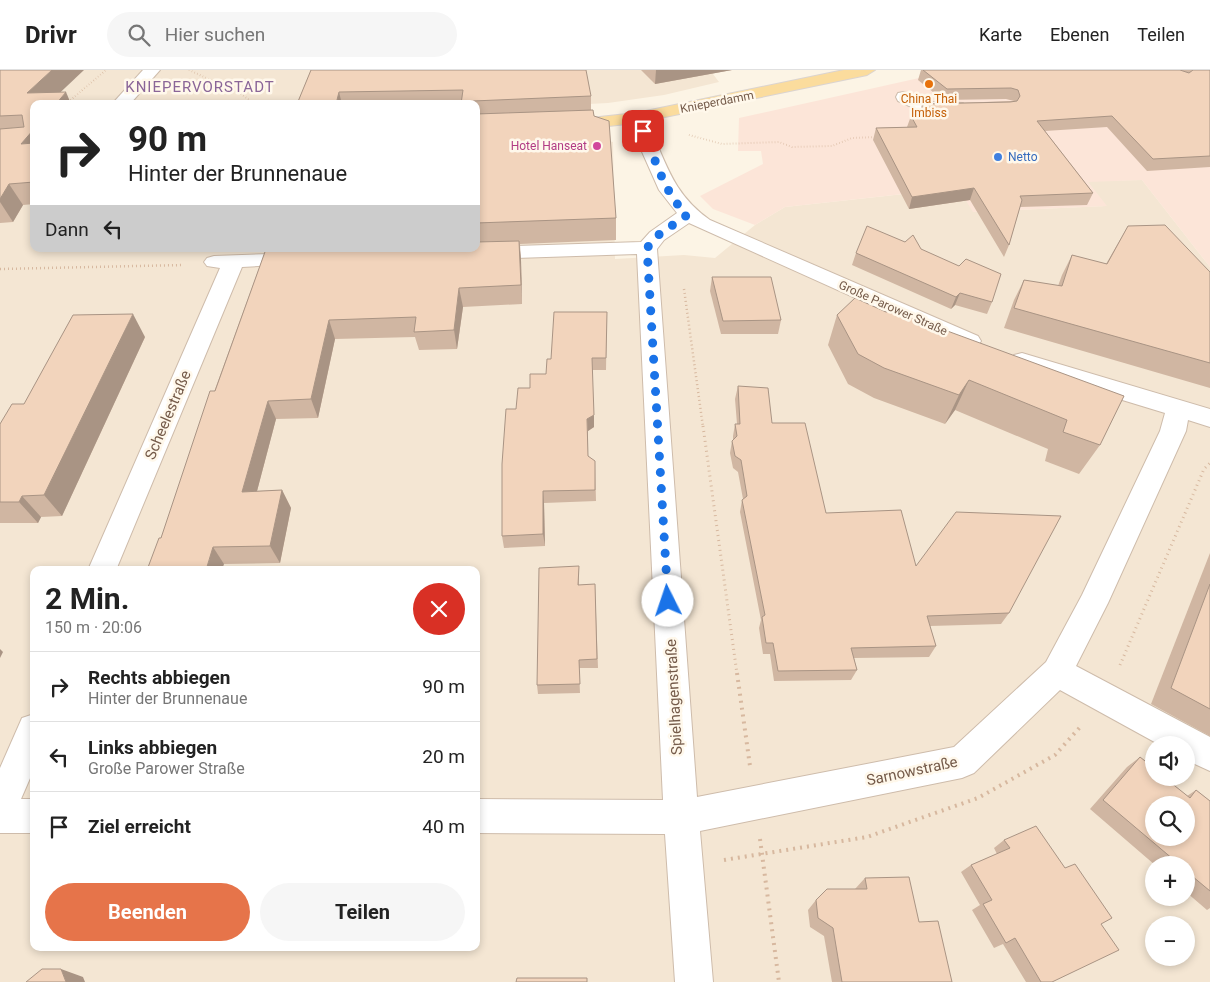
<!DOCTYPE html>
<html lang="de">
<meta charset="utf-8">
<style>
body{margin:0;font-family:Roboto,sans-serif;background:#f6f6f6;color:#222;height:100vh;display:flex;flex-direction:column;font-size:19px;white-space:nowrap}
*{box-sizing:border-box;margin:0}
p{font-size:16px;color:#767676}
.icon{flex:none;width:28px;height:28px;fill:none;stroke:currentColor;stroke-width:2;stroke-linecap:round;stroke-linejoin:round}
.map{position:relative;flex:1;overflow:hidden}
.panel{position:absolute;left:30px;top:496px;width:450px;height:385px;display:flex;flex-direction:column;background:#fff;border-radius:10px;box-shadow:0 2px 8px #0003}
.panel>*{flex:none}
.guide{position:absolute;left:30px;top:30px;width:450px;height:152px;border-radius:10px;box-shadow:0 2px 8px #0003;background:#fff;color:#222;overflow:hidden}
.fabs{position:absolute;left:1145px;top:666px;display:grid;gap:10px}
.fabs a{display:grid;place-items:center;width:50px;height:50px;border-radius:50%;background:#fff;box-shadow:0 2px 8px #0003;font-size:25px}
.pin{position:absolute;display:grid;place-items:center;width:42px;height:42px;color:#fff;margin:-21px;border-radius:10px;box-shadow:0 2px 8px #0006}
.me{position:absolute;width:55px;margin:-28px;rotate:356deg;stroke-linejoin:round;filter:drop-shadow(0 0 4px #0008)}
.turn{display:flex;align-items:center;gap:18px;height:105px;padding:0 15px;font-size:22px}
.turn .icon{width:65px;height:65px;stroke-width:2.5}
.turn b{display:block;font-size:35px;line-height:42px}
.then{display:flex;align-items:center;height:48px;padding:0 15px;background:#0003;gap:10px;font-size:19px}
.round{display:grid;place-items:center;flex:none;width:52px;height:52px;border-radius:26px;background:#f6f6f6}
.summary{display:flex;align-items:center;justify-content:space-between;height:85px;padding:0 15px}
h1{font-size:30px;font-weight:700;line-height:38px}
.action{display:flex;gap:10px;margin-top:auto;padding:10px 15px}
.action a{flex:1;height:58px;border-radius:30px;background:#e6744a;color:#fff;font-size:20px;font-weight:700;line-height:58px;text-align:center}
.action a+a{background:#f6f6f6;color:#222}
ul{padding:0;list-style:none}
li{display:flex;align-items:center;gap:15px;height:70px;padding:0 15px;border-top:1px solid #e0e0e0}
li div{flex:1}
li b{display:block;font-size:19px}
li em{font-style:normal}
header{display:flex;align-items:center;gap:30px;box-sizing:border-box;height:70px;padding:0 25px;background:#fff;border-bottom:1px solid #e0e0e0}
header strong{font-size:24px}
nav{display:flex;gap:28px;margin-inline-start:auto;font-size:18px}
.search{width:350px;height:45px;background:#f6f6f6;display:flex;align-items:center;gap:12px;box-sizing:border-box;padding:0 18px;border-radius:28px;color:#767676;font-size:19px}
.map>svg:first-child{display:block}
.residential{fill:#f4e6d3;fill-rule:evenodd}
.commercial{fill:#fce5d8}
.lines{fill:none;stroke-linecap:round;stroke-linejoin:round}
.minor-casing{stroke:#cebcab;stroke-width:2}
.major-casing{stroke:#dbd4d0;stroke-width:2}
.path-far3{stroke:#d7b89f;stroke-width:2;stroke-dasharray:0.5 2.5;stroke-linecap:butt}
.path-far2{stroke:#d7b89f;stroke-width:2.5;stroke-dasharray:1 3;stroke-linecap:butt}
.path-far1{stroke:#d7b89f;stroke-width:3;stroke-dasharray:1 4;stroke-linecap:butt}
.path{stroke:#d7b89f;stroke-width:4;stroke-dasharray:2 5;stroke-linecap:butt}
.minor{fill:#fff;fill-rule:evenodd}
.major{fill:#fbdc9d;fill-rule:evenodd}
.wall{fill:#d0b6a2}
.shaded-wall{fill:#a99484}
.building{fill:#f2d4bc;stroke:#a99484;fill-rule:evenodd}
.route{stroke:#1a73e8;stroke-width:9;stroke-dasharray:0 16.2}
.food-dot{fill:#e8710a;stroke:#fff8eb;stroke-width:2}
.hotel-dot{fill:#d1479c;stroke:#fff8eb;stroke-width:2}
.shop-dot{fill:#3f7fe0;stroke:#fff8eb;stroke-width:2}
.labels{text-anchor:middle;stroke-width:5;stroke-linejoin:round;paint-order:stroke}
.far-food-label{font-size:12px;fill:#c56008;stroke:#fff8eb}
.far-street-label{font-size:12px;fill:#755b4a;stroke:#fff8eb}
.far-hotel-label{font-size:12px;fill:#b23c85;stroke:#fff8eb;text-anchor:end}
.far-shop-label{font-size:12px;fill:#366cbe;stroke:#fff8eb;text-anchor:start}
.far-quarter-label{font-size:15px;letter-spacing:1px;fill:#8a6598;stroke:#fff8eb}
.street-label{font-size:15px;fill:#755b4a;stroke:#fff8eb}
</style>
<header>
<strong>Drivr</strong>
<div class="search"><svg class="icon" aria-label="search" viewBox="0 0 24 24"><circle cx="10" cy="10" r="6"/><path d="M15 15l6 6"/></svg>Hier suchen</div>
<nav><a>Karte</a><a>Ebenen</a><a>Teilen</a></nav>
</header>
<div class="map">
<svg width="1210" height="912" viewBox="0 0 1210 912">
<rect width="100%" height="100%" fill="#fcf4e5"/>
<g class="residential">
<path d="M0,0H710L719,12L664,25L608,33L513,38L476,34H34Z"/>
<path d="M602,69L613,72L615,189L684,185L715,188L755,155L785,137L959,118L974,142L1106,136L1087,111L1142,110L1210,197V912H0V90L34,89V179H476ZM34,500H476V878H34ZM1154,675H1186V708H1154ZM1154,735H1186V768H1154ZM1154,795H1186V828H1154ZM1154,855H1186V888H1154Z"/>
</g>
<path class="commercial" d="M955,0L1210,63V197L1142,110L1088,112L1107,136L973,142L958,118L785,137L755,155L713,139L700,126L763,94L761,81H738L739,48Z"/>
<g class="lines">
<g class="minor-casing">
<g id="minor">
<path d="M143,0H160L130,34H112Z"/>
<path d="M904,22L926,32L963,33L965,37L963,41C940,46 918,41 898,31L896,27L898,23Z"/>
<path d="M636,43L642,44L645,48C666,89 670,122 710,150L978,266L981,271L978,276L970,279L962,276L689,153L664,170L657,179L697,727L954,677L1046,592L1082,525L1160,361L1165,343L1014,297L1010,291L1014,285L1022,283L1210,339V357L1188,350L1186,361L1108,533L1076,596L1210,667V701L1186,690V675H1160L1060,620L974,703L962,708L700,761L713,912H675L665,764L476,763V729L663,730L637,184L482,189L475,187L472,183L475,179L482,177L641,172L650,162L677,143L659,120L627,48L630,44Z"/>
<path d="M300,183L307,185L310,189L307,193L242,197L116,500H88L220,198L207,196L204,192L207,188L214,186Z"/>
<path d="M34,644V699L21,729H34V763H0V698L22,648Z"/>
</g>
</g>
<g class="major-casing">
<path id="major" d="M844,0H875L867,5L636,53L572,60L566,59L563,55L566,51L572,50L636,43Z"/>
</g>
<g class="path-far3">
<path d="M189,0L241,24L255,34"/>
<path d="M66,34L106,0"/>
<path d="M689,65L722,74L779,72L792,77L832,76L852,68L876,67"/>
</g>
<g class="path-far2">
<path d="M0,199L183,195"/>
<path d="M684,219L703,357"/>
</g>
<g class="path-far1">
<path d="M703,356L737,604"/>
<path d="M1120,595L1204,399L1210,393"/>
</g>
<g class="path">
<path d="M737,603L750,696"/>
<path d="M760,769L779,912"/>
<path d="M724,790L867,767L978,728L1055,685L1082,655"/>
</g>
<use href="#minor" class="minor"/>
<use href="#major" class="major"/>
</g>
<g class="wall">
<path d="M0,0L34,34V134L23,135L13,152L0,153Z"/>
<path d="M311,0L591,26V40L616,148V170L520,174L521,190L522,234L463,237L457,279L419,280L415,267L335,269L318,348L276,349L257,421L282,420L291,438L280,493L224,494L161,468L266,179H476V34H297Z"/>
<path d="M641,0H732L655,14Z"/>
<path d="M921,0H1210V97L1147,101L1107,57L1045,61L1093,123L1087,135L1020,137L1009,175L1004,187L970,130L909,139L873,70L876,58L907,57L911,46H919L922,34L1014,31L1006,29L943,30L918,10Z"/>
<path d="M1128,156L1210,202V318L1004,258L1014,230L1024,210L1058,216L1062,205L1072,185L1106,194Z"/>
<path d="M921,179L992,232L987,244L955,235L951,239L852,195L856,183Z"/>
<path d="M712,207L781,250L778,264H721L710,221Z"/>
<path d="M607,242L606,300H592L594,357L588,361V386L595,391L596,431L544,433L545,476L504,478L502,466L516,339L530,318L546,304Z"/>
<path d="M837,245L1124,326L1100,375L1079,404L1045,391L1048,379L955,340L945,354L874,328L848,314L828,275Z"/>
<path d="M145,267L62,446L41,447L38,453H0V354L24,334Z"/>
<path d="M738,316L772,353L826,443L916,496L1009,543L1001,554L930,556L936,576L929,587L854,588L857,600L851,610L774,611L770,584H763L759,558L761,550L740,442L742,430L743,429L738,402L733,398L730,383L732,371L733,370V366L735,354H737L735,329Z"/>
<path d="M1210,483V666L1151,634Z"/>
<path d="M579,496V515L595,514L598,598H579L580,623L538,624L537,615Z"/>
<path d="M1140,687L1187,726L1196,720L1210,731V838L1207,840L1186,822V795H1155L1090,739L1127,697Z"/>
<path d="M1004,770L1101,854L1052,912H1026L1003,874L994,878L972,840L980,835L961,802L971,795L997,784L994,778Z"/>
<path d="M865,808L919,852L952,912H832L824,866L810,857L808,840L816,830L855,819Z"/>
</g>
<g class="shaded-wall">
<path d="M52,0H84L48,34L27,23Z"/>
<path d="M656,0H732L655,14Z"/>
<path d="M66,22L71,34H56Z"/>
<path d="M339,22L342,34H336Z"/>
<path d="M34,59V95L21,74Z"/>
<path d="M9,114L23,135L13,152L0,132V129Z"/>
<path d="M974,118L970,130L909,139L912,127Z"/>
<path d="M519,171L521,190L522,234L521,215Z"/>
<path d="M459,218L463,237L457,279L454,260Z"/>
<path d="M960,223L955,235L951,239L956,227Z"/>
<path d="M133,244L145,267L62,446L44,425Z"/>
<path d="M329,250L335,269L318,348L311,329Z"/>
<path d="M969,310L955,340L945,354L959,325Z"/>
<path d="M268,331L276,349L252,440L242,422Z"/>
<path d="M594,345V357L588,361L587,349Z"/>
<path d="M282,420L291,438L280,493L270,476Z"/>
<path d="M543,421L544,433L545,476L543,464Z"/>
<path d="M22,426L41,447L38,453L19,432Z"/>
<path d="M213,477L224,494L222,500H206Z"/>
<path d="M0,579L3,582L0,588Z"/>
<path d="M61,899L83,907L85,912H66Z"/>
</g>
<g class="building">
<path d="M0,0H52L27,23L66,22L56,34H34V59L21,74L34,73V112L9,114L0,129V59L24,57L22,45L0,46Z"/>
<path d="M311,0H586L591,26L473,31V34H461L463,20L339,22L336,34H297Z"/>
<path d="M923,0H1180L1189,3L1193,0H1210V86L1153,89L1112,46L1037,51L1093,123L1020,126L1022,130L1009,175L974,118L912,127L876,58L917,57L911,46L929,45L922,34L1010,32L1017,31L1020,26L1018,20L1011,18L947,19Z"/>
<path d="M593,40L594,46L609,51L616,148L476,153V44Z"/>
<path d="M1165,155L1210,202V293L1014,238L1024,210L1062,216L1072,185L1107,194L1128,156Z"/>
<path d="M867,156L905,172L913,165L921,179L959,196L966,189L1001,204L992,232L960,223L956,227L856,183Z"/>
<path d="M519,171L521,215L459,218L454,260L414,262L416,247L329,250L311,329L268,331L242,422L282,420L270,476L213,477L206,500H147L159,468H161L210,321H215L266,179H476V172Z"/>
<path d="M712,207H771L781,250L723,251Z"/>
<path d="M855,228L886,242L893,241L1124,326L1100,375L1063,362L1067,350L969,310L959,325L884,298L858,284L837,245Z"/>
<path d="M554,242H607L606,288H592L594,345L587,349L588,386L595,391V420L543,421V464L502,466V394L506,339H516L518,318H530V304H546L547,289H551Z"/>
<path d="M133,244L44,425L22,426L19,432H0V354L12,334H24L73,245Z"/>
<path d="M738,316L768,318L772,353H805L826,443L901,440L916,496L956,442L1061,446L1009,543L927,546L936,576L851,578L857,600L778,601L773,573H766L762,547L765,545L742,430L747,426L741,390L735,386L732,371L737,366L735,354H740Z"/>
<path d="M579,496L578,515L595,514L597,589L579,590L580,614L537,615L539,498Z"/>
<path d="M1210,514V639L1171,618Z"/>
<path d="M1140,687L1154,698V708H1165L1190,728L1196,720L1210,731V821L1186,801V795H1180L1103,730ZM1154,735H1186V768H1154Z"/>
<path d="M1036,756L1065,798L1075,794L1112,848L1101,854L1119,880L1052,912H1041L1015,868L1006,873L983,834L992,830L971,795L1010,778L1004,770Z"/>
<path d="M909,807L919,852L938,851L952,912H842L833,858L818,848L816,830L827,819H867L865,808Z"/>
<path d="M42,899H61L66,912H26Z"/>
<path d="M517,908H587V912H516Z"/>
</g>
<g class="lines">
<path class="route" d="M643,61C656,90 664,123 687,145L657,166L647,178L668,531"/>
</g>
<circle class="food-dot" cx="929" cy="14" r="5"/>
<circle class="hotel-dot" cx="597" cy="76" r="5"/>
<circle class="shop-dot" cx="998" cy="87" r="5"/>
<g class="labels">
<g class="far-food-label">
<text x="929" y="33">China Thai<tspan x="929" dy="14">Imbiss</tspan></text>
</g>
<g class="far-street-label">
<text transform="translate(717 32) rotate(-11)" y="4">Knieperdamm</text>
<text transform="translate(893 238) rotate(24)" y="4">Große Parower Straße</text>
</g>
<g class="far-hotel-label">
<text x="587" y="80">Hotel Hanseat</text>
</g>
<g class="far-shop-label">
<text x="1008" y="91">Netto</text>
</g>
<g class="far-quarter-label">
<text x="200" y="22">KNIEPERVORSTADT</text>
</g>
<g class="street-label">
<text transform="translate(168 345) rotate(-67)" y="5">Scheelestraße</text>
<text transform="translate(674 627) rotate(-93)" y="5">Spielhagenstraße</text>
<text transform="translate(912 701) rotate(-12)" y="5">Sarnowstraße</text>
</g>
</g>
</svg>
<div class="fabs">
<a><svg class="icon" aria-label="sound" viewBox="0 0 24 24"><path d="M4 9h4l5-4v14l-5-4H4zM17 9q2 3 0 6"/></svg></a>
<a><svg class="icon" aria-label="search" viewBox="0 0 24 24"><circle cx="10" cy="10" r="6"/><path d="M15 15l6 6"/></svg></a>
<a>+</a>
<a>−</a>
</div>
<div class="pin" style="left:643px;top:61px;background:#d93025"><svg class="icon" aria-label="arrive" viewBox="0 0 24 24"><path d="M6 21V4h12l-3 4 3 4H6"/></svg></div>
<svg class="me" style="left:668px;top:531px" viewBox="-20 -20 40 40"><circle r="19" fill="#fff"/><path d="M0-13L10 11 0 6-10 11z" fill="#1a73e8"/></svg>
<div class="guide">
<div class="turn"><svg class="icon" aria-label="right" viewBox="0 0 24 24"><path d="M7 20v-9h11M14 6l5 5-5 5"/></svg><div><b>90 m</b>Hinter der Brunnenaue</div></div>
<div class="then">Dann<svg class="icon" aria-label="left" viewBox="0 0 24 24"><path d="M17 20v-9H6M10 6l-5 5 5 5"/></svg></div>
</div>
<section class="panel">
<div class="summary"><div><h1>2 Min.</h1><p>150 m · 20:06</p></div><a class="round" style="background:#d93025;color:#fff"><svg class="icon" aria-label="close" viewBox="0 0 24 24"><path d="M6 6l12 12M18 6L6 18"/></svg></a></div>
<ul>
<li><svg class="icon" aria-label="right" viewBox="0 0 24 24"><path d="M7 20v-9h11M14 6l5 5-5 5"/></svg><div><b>Rechts abbiegen</b><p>Hinter der Brunnenaue</p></div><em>90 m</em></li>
<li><svg class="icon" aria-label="left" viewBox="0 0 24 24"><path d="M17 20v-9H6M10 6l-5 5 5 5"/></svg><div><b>Links abbiegen</b><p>Große Parower Straße</p></div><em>20 m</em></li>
<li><svg class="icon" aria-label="arrive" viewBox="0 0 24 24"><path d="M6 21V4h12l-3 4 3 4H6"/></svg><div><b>Ziel erreicht</b></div><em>40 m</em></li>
</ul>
<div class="action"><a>Beenden</a><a>Teilen</a></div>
</section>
</div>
